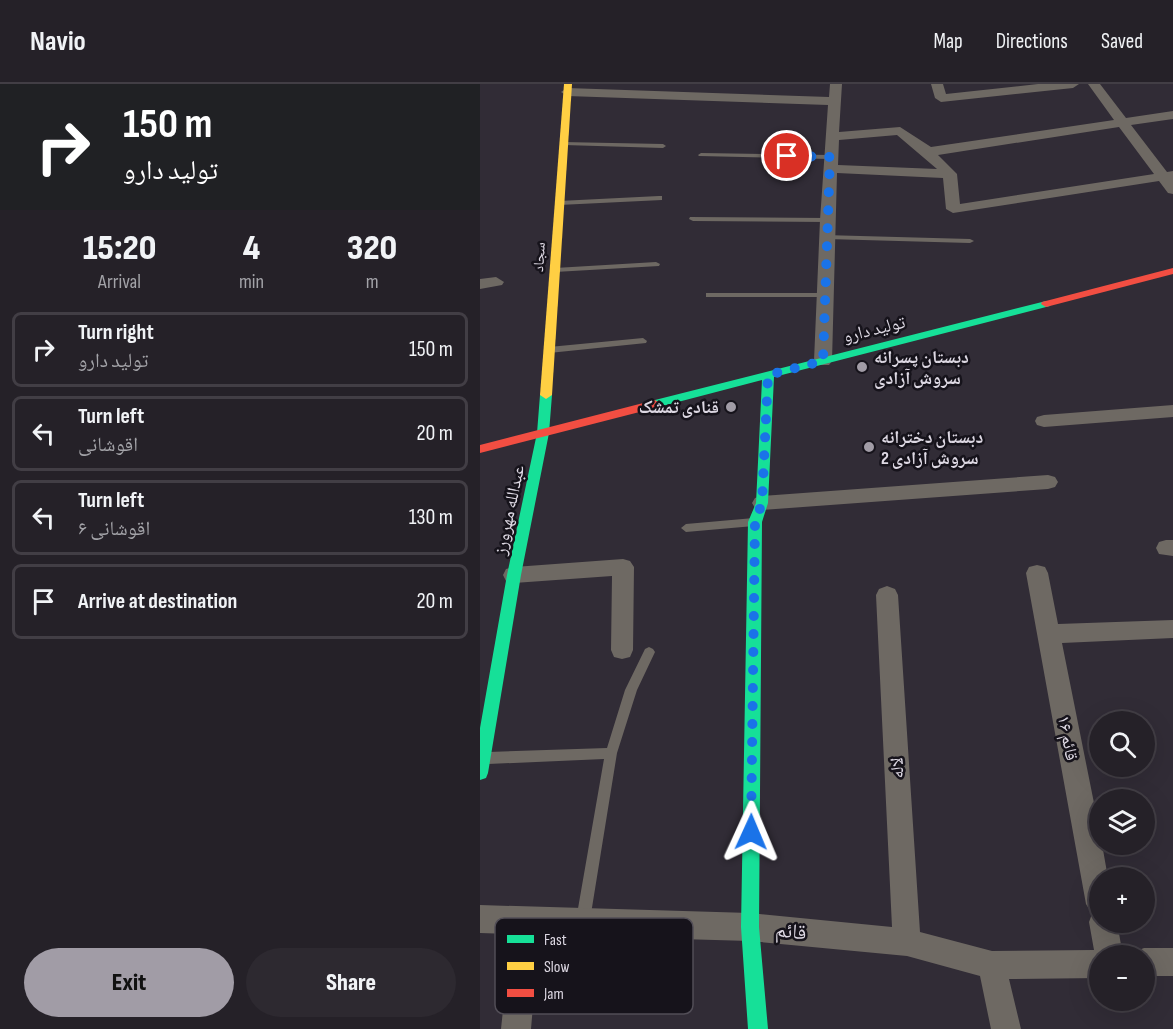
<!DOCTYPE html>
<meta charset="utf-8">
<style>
body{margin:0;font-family:"Sofia Sans Condensed","Noto Naskh Arabic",sans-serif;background:#2d2930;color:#f1f3f6;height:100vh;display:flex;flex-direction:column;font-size:22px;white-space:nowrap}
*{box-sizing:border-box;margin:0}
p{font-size:20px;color:#a3a3a8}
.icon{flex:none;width:33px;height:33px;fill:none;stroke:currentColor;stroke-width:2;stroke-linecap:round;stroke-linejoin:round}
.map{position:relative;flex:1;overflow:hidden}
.side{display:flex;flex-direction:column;background:#252128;width:480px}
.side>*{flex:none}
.banner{background:#202124;color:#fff;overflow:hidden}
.fabs{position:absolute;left:609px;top:627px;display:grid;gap:12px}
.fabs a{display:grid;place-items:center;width:66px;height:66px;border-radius:50%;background:#252128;box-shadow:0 6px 24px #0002,0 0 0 2px #423e45;font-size:30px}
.pin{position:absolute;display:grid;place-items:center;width:51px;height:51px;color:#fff;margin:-26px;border:3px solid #fff;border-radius:50%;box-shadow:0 2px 6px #0007}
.me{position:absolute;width:66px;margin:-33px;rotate:1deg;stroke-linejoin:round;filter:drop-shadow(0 0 4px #0008)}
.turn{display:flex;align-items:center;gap:21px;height:126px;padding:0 24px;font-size:27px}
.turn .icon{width:78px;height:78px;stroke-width:2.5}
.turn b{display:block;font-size:42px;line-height:51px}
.eta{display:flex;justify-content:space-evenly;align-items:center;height:102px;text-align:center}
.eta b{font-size:36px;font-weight:800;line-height:42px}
.primary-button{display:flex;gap:12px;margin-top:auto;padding:12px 24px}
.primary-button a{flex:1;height:69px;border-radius:36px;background:#a19ca6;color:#111;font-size:24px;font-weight:800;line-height:69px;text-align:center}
.primary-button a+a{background:#2d2930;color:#f1f3f6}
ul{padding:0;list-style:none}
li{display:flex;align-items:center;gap:18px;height:75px;margin:0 12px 9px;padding:0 12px;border:3px solid #423e45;border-radius:9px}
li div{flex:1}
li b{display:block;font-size:22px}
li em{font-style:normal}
header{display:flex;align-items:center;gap:36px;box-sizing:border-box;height:84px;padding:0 30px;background:#252128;border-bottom:2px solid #423e45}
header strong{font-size:28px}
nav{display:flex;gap:33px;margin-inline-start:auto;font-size:21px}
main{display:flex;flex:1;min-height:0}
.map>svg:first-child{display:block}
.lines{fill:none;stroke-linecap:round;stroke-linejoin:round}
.lane{fill:#6e6963;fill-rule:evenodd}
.street{fill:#6e6963;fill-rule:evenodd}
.fast{fill:#16e098;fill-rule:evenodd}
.slow{fill:#ffcf43;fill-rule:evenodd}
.jam{fill:#f24e42;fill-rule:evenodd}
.route{stroke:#1a73e8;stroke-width:10;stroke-dasharray:0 18}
.poi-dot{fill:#a19ca6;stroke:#16131b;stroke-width:2}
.labels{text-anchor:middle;stroke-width:5;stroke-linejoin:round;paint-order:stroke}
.far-street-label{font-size:15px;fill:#ddd8e3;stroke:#16131b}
.street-label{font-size:18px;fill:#ddd8e3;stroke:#16131b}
.poi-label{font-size:18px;font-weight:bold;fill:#ddd8e3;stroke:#16131b;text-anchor:start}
.near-street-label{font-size:21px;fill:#ddd8e3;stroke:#16131b}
.key{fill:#16131b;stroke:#524e57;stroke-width:1.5}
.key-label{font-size:16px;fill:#ddd8e3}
</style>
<header>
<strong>Navio</strong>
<nav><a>Map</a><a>Directions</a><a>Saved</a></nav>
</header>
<main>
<section class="side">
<div class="banner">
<div class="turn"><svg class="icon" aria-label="right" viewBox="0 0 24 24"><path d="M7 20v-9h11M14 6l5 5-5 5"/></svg><div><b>150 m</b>تولید دارو</div></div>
</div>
<div class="eta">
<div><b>15:20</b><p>Arrival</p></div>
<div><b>4</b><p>min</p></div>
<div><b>320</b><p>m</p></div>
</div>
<ul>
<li><svg class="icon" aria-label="right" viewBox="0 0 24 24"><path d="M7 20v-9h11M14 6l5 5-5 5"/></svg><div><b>Turn right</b><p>تولید دارو</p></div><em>150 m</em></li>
<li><svg class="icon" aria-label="left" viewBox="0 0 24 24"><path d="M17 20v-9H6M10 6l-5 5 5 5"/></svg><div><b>Turn left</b><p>اقوشانی</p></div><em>20 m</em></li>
<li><svg class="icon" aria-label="left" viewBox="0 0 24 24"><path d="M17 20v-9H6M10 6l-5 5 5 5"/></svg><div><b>Turn left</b><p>اقوشانی ۶</p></div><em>130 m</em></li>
<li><svg class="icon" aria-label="arrive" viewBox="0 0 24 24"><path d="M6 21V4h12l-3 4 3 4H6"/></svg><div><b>Arrive at destination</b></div><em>20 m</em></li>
</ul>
<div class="primary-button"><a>Exit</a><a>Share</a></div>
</section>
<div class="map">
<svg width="693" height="945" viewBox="0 0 693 945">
<rect width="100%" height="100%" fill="#312c36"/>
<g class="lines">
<g class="lane">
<path d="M82,58L183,60L186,62L183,64L84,61L82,60Z"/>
<path d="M221,69L350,71L353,73L350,75L219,72L218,71Z"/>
<path d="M179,112H182V116L79,121L75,119L79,117Z"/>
<path d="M210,133L347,134L351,136L347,138L213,137L209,135Z"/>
<path d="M344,151L490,155L494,157L490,159L347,155L343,153Z"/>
<path d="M176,178L180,180L179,182L75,188L71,186L75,184Z"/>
<path d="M226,209H345L349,211L345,213H226Z"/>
<path d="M163,254L167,257L166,259L69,269L65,266L69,263Z"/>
<path d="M274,434L279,438L274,442L206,448L201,444L206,440Z"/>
<path d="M169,563L173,565L175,568L157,606L137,669L110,836L108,841L103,843L98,841L96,836L124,675L8,680L4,678L2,674L4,670L8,668L127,664L145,606L165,565Z"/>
</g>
<g class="street">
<path d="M350,0H362L359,48L420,43L451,63L634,36L608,0H620L646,34L693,27V35L651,41L687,88L693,87V110L688,109L679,97L473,129L466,125L463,94L357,89L352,277L349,281H337L334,277L340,136L348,21L87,12L81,8L87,4L349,13ZM639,43L674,90L480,120L477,90L458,71ZM417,51L457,85L358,81L359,56Z"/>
<path d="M451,0H463L466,10L558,0H599L593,4L461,18L455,14Z"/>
<path d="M16,193L24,198L22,201L0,205V195Z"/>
<path d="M693,321V333L564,343L557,341L555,337L557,333L564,331Z"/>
<path d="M568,391L575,393L578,398L575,403L568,405L282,426L275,424L272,419L275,414L282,412Z"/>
<path d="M686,456H693V472L679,470L676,464L679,458Z"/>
<path d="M143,475L150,477L154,483L153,566L150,573L142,575L134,573L131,566L132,492L34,499L26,497L23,491L26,485L34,483Z"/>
<path d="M557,481L565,483L568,489L578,540L693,536V554L582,559L620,749V760H622L628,794H620V838H637L643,872H620V894L529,895L541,945H511L500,892L427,872L270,857L59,851L51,945H21L31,850L0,849V821L270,829L412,843L396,511L399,505L407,502L415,505L418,511L440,848L512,867L614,866L609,838L612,830L606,820L546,489L549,483Z"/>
<path d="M664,864H693V892H664V872H653L654,868Z"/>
</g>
<g class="fast">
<path d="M566,217L571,220L570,222L294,293L288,419L282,438L279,843L288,945H268L261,843L268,438L276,419L282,296L175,324L169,320L175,316Z"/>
<path d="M66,307L72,311L69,349L41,491L8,689L6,694L0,696V644L27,491L57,349L60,311Z"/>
</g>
<path class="slow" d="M84,0H92L72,311L66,315L60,311Z"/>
<g class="jam">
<path d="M693,184V190L566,223L561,220L562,218Z"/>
<path d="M175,316L181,320L179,323L0,369V361Z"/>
</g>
</g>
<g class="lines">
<path class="route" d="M271,748L275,438L282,419L288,291L343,277L350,73L307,72"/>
</g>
<g class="poi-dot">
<circle cx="382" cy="283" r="6"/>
<circle cx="251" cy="323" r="6"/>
<circle cx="389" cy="363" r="6"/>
</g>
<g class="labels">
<g class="far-street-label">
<text transform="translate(59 173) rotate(-86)" y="5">سجاد</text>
</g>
<g class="street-label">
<text transform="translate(394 245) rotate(-14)" y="6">تولید دارو</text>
<text transform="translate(29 426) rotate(-78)" y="6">عبدالله مهرورز</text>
<text transform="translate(588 654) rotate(79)" y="6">قائم ۱۶</text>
<text transform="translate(417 684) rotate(-93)" y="6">لاله</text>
</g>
<g class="poi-label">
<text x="394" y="279">دبستان پسرانه<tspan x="394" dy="21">سروش آزادی</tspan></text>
<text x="239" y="329" text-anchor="end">قنادی تمشک</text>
<text x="401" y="359">دبستان دخترانه<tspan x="401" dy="21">سروش آزادی 2</tspan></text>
</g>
<g class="near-street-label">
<text transform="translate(311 847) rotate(6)" y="7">قائم</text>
</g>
</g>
<rect x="15" y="834" width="198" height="96" rx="9" class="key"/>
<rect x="27" y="851" width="27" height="8" fill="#16e098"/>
<rect x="27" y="878" width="27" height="8" fill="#ffcf43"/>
<rect x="27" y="905" width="27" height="8" fill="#f24e42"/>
<g class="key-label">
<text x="64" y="861">Fast</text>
<text x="64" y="888">Slow</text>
<text x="64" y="915">Jam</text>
</g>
</svg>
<div class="fabs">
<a><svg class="icon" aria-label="search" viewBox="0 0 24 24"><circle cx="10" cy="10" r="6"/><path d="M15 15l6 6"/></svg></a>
<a><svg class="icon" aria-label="layers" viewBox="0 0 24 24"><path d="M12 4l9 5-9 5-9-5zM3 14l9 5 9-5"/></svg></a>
<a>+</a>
<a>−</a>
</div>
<div class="pin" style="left:307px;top:72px;background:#d93025"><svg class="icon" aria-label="arrive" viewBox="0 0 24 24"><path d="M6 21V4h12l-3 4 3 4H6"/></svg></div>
<svg class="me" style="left:271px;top:748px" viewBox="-20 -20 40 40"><path d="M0-17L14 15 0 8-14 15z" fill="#1a73e8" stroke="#fff" stroke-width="4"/></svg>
</div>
</main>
